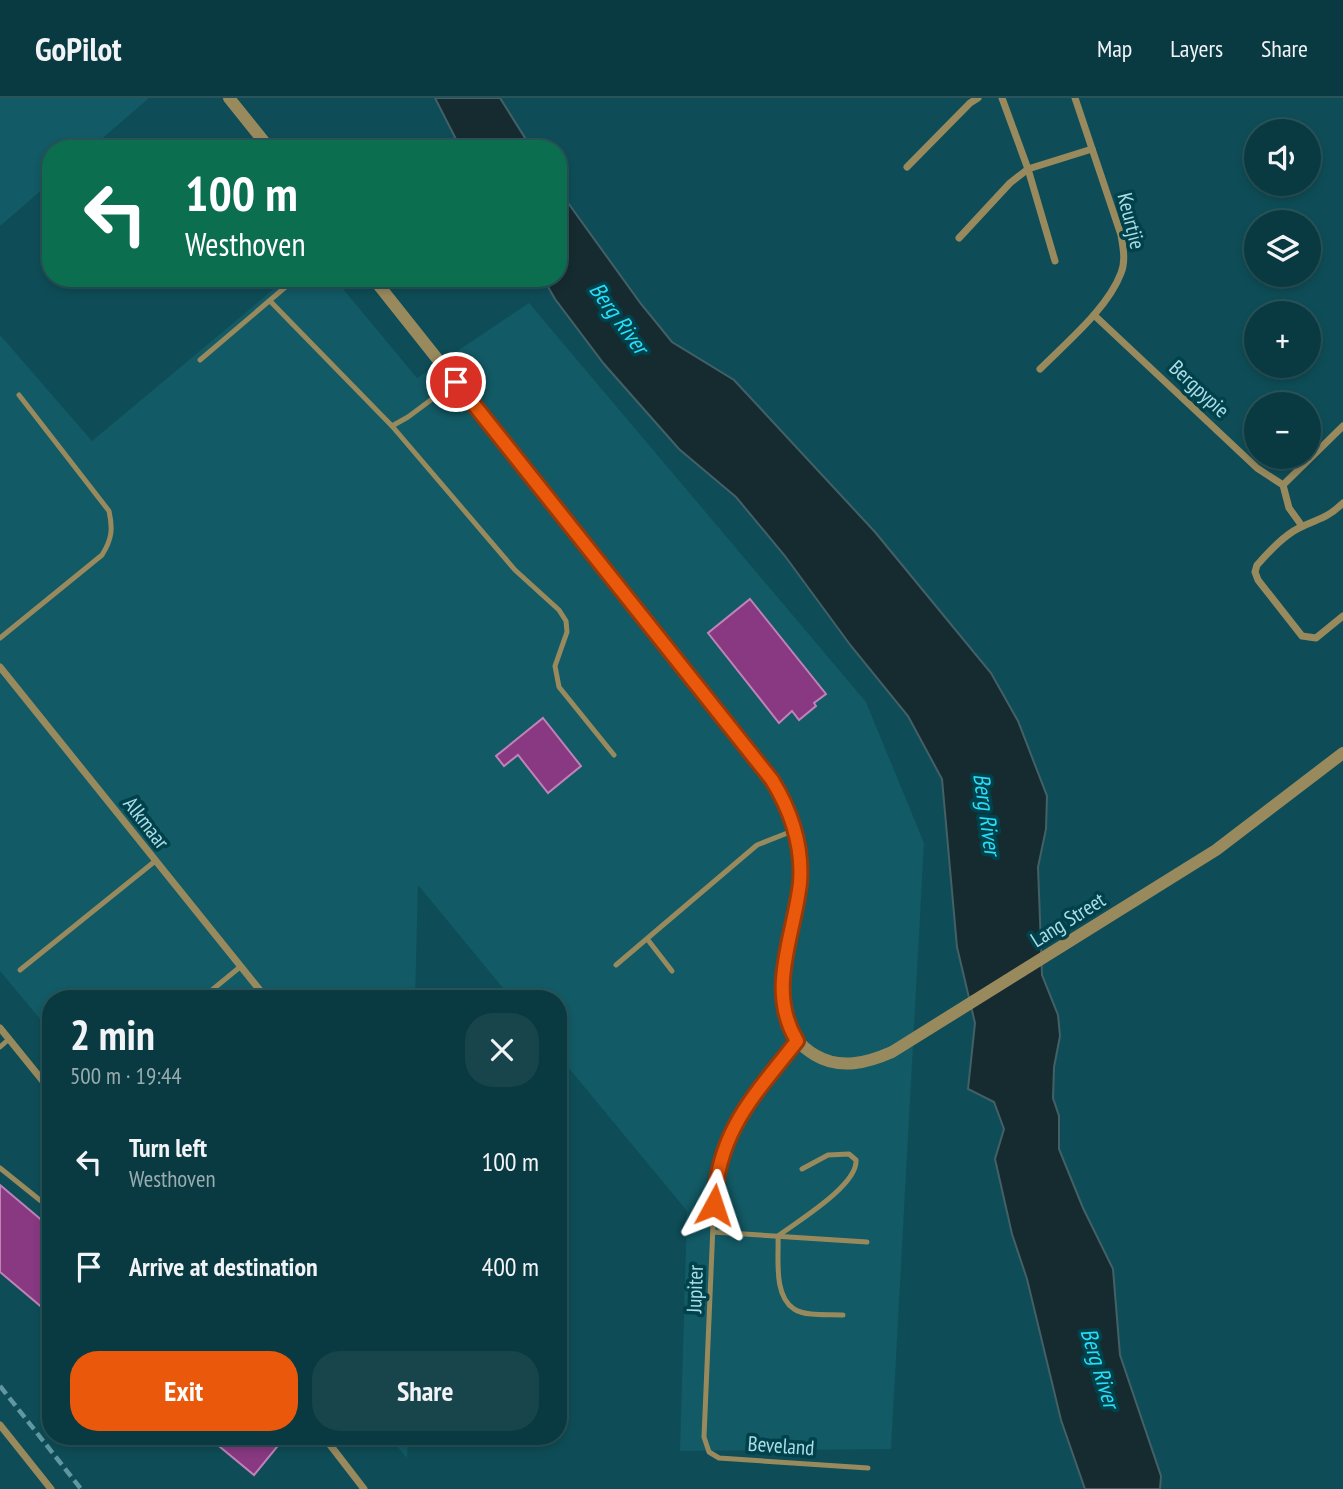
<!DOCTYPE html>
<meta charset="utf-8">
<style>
body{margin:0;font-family:"PT Sans Narrow",sans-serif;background:#18454c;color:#f1f3f6;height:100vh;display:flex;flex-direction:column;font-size:26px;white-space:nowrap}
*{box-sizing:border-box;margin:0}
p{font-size:23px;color:#99adb1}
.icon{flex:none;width:38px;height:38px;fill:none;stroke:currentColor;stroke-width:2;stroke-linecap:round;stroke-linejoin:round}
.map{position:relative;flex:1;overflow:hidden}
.sheet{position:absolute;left:42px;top:892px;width:525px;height:455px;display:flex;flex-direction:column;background:#0a3a41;border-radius:28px;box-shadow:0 4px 10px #0003,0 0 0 2px #2a545a}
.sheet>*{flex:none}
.top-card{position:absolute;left:42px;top:42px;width:525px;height:147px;border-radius:28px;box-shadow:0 4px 10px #0003,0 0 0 2px #2a545a;background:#0b6e4f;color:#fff;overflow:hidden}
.fabs{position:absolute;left:1244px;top:21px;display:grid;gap:14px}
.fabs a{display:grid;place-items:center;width:77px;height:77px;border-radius:50%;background:#0a3a41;box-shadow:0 4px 10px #0003,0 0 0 2px #2a545a;font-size:35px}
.pin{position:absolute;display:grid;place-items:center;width:60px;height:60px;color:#fff;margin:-30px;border:4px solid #fff;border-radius:50%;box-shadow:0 2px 7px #0007}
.me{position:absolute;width:77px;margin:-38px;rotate:5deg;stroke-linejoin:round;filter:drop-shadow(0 0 5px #0008)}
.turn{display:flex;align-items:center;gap:24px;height:147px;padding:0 28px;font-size:32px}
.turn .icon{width:91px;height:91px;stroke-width:2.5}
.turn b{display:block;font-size:49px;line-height:60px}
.round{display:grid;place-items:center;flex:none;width:74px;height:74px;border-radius:28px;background:#18454c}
.summary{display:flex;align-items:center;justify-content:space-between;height:119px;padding:0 28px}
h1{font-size:42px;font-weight:800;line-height:52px}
.button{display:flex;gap:14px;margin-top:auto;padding:14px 28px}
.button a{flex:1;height:80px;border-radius:28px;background:#ea580c;color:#fff;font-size:28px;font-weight:800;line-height:80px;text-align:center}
.button a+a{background:#18454c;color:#f1f3f6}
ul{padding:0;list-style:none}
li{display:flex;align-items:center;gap:21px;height:105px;padding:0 28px}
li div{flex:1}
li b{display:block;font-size:26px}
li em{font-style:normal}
header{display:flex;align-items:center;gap:42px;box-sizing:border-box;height:98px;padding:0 35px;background:#0a3a41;border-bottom:2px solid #2a545a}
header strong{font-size:33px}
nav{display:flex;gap:38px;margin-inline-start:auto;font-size:24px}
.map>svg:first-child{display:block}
.built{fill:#125a65}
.water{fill:#162b2f;stroke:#436066;stroke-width:2}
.building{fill:#883981;stroke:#c083b8;stroke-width:2}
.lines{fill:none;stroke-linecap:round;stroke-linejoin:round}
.service{stroke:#998a5e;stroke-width:5}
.minor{stroke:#998a5e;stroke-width:7}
.tertiary{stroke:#998a5e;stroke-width:12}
.rail{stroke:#6097a0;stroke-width:4.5;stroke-dasharray:10 5;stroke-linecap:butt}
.route-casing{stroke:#983908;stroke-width:18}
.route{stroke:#ea580c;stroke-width:12}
.labels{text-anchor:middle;stroke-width:7;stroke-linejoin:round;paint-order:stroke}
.street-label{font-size:21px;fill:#acdce5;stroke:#00424c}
.water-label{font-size:23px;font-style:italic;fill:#29ddf8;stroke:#00424c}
</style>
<header>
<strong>GoPilot</strong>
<nav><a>Map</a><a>Layers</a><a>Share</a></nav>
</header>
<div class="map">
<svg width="1343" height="1391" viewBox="0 0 1343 1391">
<rect width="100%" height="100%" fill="#0e4d57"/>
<g class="built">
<path d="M0,0H149L90,51H51V84L0,128Z"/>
<path d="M287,180H334L417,280L529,205L866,604L924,745L891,1351L680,1353L687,1113L558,957V901H512L418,787L415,901H51V934L0,873V237L92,343Z"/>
<path d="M389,1339H408L407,1360Z"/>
</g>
<g class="water">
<path d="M435,0H500L532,51H461Z"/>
<path d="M558,91L641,206L672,244L734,282L875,434L991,575L1018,623L1047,698L1046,731L1038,769L1040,822L1042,877L1058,917L1060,938L1054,969L1053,1000L1059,1018V1051L1083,1110L1113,1171L1120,1257L1161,1378L1160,1391H1085L1061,1322L1027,1181L1012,1136L995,1061L1004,1031L994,1004L968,991L975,925L957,849L942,681L908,618L851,548L785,458L736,399L679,351L604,266L555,201L543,180H558Z"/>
</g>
<g class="building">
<path d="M750,501L826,596L814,605L816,608L799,622L792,613L779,625L708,535Z"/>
<path d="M543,620L581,668L548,695L518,657L504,668L496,658Z"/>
<path d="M0,1087L51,1130V1217L0,1174Z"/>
<path d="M208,1339H264L277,1349L254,1377Z"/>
</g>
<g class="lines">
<g class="service">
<path d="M270,203L392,328L515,472L559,512L566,523L567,534L555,568L559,589L614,657"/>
<path d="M200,262L296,180"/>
<path d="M392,328L408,319L455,284"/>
<path d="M0,540L102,457C112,441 113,431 109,413L19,297"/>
<path d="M648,842L672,873"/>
<path d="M616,867L757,747L795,732"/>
<path d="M20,872L154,764"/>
<path d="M201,901L240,869"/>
<path d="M797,943C776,970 750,997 733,1028C724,1044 720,1062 715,1080L704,1339L709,1354L719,1360L868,1370"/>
<path d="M0,949L9,941"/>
<path d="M0,1070L51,1111"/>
<path d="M802,1071L828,1057L849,1056L856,1062C858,1087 798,1123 778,1138C779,1160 773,1197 794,1211C807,1219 829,1216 843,1217"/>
<path d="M713,1134L867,1144"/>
</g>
<g class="minor">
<path d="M1002,0L1028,71L1055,163"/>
<path d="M907,69L970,5L978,0"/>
<path d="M959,140L1010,85L1028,71L1092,51"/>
<path d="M1094,217L1257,370L1283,387L1343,328"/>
<path d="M1040,271C1067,244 1108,210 1121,175C1126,163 1123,149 1121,137L1075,0"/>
<path d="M1283,387L1289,410L1302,428"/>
<path d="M1343,405C1325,422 1319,420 1299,430C1283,438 1269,454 1257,467L1255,474L1258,482L1302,538L1316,540L1343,518"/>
<path d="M0,569L267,901"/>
<path d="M0,930L51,993"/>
<path d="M0,1327L51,1391"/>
<path d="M324,1339L364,1391"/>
</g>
<g class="tertiary">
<path d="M229,0L270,51"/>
<path d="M373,180L772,682C788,709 799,735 800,767C801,825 750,919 815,957C840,972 867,965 892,954L1216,752L1343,655"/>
</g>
<path class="rail" d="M0,1288L81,1391"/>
</g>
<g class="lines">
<g class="route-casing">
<path id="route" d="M456,284L772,682C791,713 803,747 800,785C794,839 766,892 797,943C753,999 718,1033 714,1107"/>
</g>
<use href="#route" class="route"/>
</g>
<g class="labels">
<g class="street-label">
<text transform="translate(1131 123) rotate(76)" y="7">Keurtjie</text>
<text transform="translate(1199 291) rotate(43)" y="7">Bergpypie</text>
<text transform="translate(146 725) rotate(52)" y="7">Alkmaar</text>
<text transform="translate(1068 822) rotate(-32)" y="7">Lang Street</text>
<text transform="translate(695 1191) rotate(-88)" y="7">Jupiter</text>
<text transform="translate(781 1348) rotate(4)" y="7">Beveland</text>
</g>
<g class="water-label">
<text transform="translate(619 220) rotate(54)" y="8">Berg River</text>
<text transform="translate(987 716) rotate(82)" y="8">Berg River</text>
<text transform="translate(1100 1270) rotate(73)" y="8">Berg River</text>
</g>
</g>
</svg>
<div class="fabs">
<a><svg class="icon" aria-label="sound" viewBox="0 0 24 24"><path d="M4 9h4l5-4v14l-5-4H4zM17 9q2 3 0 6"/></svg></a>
<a><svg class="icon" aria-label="layers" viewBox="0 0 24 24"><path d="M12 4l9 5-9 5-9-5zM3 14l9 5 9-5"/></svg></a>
<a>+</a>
<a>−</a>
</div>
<div class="pin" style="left:456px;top:284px;background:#d93025"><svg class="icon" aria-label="arrive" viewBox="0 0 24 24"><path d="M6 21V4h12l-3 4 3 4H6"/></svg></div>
<svg class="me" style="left:714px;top:1107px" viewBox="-20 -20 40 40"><path d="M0-17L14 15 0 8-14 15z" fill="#ea580c" stroke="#fff" stroke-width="4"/></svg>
<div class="top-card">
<div class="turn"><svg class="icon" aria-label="left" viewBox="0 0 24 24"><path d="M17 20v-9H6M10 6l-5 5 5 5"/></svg><div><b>100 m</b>Westhoven</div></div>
</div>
<section class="sheet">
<div class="summary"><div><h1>2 min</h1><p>500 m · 19:44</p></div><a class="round"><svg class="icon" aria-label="close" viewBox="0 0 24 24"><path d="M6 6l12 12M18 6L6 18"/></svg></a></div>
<ul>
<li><svg class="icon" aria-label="left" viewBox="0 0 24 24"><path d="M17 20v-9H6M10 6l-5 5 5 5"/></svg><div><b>Turn left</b><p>Westhoven</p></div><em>100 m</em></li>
<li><svg class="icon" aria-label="arrive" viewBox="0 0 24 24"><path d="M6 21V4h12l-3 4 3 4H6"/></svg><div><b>Arrive at destination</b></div><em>400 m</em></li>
</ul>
<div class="button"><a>Exit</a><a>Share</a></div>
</section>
</div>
